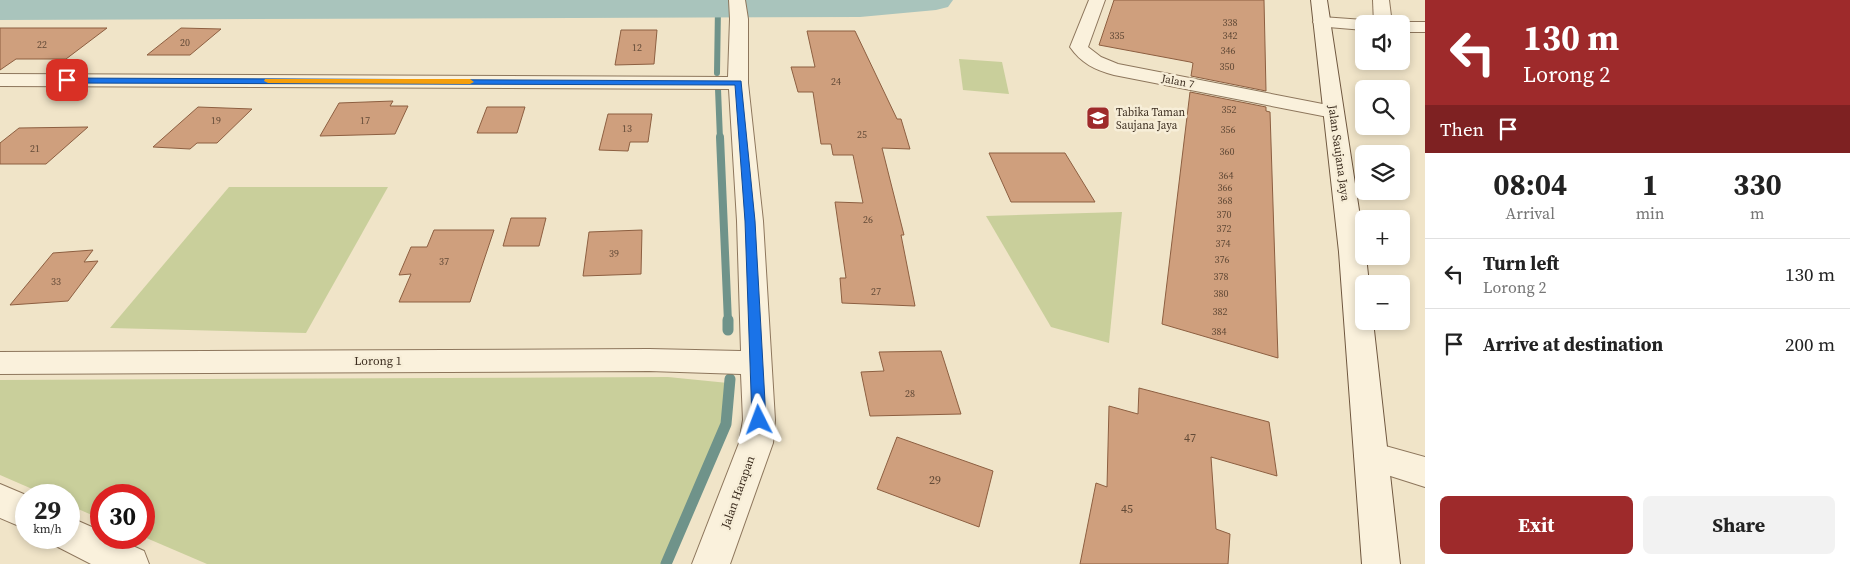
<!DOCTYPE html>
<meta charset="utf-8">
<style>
body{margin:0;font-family:"Source Serif 4",serif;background:#f2f2f2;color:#222;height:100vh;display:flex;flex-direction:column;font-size:19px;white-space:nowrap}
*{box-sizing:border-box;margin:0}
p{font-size:16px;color:#767676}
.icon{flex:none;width:28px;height:28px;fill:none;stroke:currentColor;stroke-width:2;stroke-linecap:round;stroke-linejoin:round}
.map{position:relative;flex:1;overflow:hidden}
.side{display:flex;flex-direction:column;background:#fff;width:425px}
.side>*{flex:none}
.banner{background:#9e2a2b;color:#fff;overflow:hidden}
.fabs{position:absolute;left:1355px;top:15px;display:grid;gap:10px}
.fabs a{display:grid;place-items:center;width:55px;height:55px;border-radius:8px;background:#fff;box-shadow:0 2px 8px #0003;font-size:25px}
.speed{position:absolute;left:15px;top:484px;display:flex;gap:10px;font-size:25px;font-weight:700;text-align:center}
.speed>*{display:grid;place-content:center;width:65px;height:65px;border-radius:50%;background:#fff;box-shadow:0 2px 8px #0003;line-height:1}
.speed small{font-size:12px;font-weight:400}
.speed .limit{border:8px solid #d22;background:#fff;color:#111}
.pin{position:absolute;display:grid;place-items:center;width:42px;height:42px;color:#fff;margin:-21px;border-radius:10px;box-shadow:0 2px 8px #0006}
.me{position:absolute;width:55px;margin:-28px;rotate:357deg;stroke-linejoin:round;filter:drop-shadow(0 0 4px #0008)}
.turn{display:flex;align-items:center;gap:18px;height:105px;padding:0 15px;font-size:22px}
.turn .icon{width:65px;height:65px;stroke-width:2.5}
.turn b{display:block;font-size:35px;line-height:42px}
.then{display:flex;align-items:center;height:48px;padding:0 15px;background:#0003;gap:10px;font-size:19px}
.eta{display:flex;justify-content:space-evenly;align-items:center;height:85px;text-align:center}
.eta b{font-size:30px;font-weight:700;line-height:35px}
.primary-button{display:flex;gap:10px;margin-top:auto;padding:10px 15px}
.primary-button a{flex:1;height:58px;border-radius:8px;background:#9e2a2b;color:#fff;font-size:20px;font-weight:700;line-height:58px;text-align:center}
.primary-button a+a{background:#f2f2f2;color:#222}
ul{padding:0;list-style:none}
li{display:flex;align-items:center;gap:15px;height:70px;padding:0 15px;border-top:1px solid #e0e0e0}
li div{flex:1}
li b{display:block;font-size:19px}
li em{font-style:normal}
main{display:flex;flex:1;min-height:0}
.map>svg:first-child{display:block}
.green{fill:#c9cf9b}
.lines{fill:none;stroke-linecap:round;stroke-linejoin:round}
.stream-far2{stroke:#6f938a;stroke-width:6}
.stream-far1{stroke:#6f938a;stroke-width:8}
.stream{stroke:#6f938a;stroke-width:11}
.river{fill:#a9c4bc;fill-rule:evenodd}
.building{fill:#cf9f7d;stroke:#8d5f41}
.minor-casing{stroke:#8d765c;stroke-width:2}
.secondary-casing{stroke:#6f573f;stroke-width:2}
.minor{fill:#faf1dc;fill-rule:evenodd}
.secondary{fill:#faf1dc;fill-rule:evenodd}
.route{fill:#1a73e8;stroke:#114b97}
.slow{fill:#f59e0b}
.labels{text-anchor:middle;stroke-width:5;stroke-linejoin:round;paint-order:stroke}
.number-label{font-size:10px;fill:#624a37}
.far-street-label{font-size:11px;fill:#3d2e20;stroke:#f7eed8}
.far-poi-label{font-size:11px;fill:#3d2e20;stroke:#f7eed8;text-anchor:start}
.street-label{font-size:12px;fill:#3d2e20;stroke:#f7eed8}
.near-number-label{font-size:12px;fill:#624a37}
</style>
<main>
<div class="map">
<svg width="1425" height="564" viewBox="0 0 1425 564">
<rect width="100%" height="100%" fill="#f0e4c8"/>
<g class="green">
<path d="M959,59L1002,62L1009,94L963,90Z"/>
<path d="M229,187H388L306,333L110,328Z"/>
<path d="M1122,212L1109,343L1051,327L986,216Z"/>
<path d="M668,377L728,383L724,425L663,564H207L144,537V495H101V519L69,505V495H46L0,475V380Z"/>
</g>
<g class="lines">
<g class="stream-far2">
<path d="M717,73L718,7"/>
<path d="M718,89L720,139"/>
</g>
<path class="stream-far1" d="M720,137L728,322"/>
<g class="stream">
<path d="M728,320V330"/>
<path d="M666,564L726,424L730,379"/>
</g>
<path class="river" d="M0,0H953L948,7L936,10L860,17L0,20Z"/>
</g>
<g class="building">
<path d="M1114,0H1264L1266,91L1191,76L1193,63L1190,62L1099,45Z"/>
<path d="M0,28H107L66,59H16L0,70Z"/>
<path d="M181,28L221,29L190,55H147Z"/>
<path d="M621,30H657L654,64L615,65Z"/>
<path d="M807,31H855L897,119H901L910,149L882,148L904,235H901L915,306L842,303L840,278H846L835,202L863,203L853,155H833L831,144H821L813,92H798L791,67H815Z"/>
<path d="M1190,92L1266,107V111L1270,112L1278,358L1162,324Z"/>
<path d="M393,101L390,106H408L395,134L320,136L339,103Z"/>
<path d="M198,107L252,109L217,143H197L190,149L153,147Z"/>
<path d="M487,107H525L517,133H477Z"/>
<path d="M608,114H652L648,142H630L628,151L599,150Z"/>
<path d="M88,127L46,164H0V143L19,128Z"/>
<path d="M989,153H1065L1095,202H1011Z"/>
<path d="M511,218H546L539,246H503Z"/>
<path d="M434,230H494L470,302H399L411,274L399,275L411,247H427Z"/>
<path d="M642,230L641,274L583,276L589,232Z"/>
<path d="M93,250L84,262L98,261L68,301L10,305L53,253Z"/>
<path d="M941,351L961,414L870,416L861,372L884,371L879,352Z"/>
<path d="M1139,388L1269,422L1277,476L1211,457L1216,529L1230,534L1228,564H1080L1096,483L1107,487L1109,406L1138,414Z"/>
<path d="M897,437L993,471L979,527L877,489Z"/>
</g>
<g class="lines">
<g class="minor-casing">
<g id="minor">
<path d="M729,0H745L748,19V83L763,221L775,420L773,443L730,564H692L739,443L743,420L741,374L649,371L0,374V352L649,349L741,351L737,221L729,89L0,86V74L728,77L730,19Z"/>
<path d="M1089,0H1105L1088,47L1101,57L1118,64L1333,106L1340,108L1343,112L1340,116L1333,118L1114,75C1095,70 1081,63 1070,47Z"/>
<path d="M1373,0H1389L1392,24H1374Z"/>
<path d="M1322,17L1364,20L1372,24H1364V30L1316,26L1313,22L1316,18Z"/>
<path d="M1401,22H1425V32H1401V24H1394Z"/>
<path d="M1371,442L1425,457V487L1359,466L1354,456L1359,446Z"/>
<path d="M0,484L26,495V529L0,518Z"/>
<path d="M69,517L101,531V538H115L144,551L149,564H91L56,546L52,538H69Z"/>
</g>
</g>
<g class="secondary-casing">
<path id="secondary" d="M1311,0H1327L1364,243V256H1366L1369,284H1364V321H1373L1400,564H1362L1339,252Z"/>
</g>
<use href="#minor" class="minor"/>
<use href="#secondary" class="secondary"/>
</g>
<path class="route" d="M64,78L741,81L755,221L766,420L764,424L759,426L754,424L752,420L745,221L735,85L67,83L64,82Z"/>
<path class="slow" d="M265,79H470L474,82L470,84L268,83L264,81Z"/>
<defs>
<g id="school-square" transform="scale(1.25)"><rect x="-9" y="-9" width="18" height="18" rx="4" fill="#9e2a2b" stroke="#f7eed8"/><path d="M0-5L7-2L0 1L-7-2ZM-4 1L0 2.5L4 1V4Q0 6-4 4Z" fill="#fff"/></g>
</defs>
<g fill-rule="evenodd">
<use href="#school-square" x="1098" y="118"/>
</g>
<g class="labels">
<g class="number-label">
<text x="1230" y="26">338</text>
<text x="1117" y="39">335</text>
<text x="1230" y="39">342</text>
<text x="185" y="46">20</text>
<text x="42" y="48">22</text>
<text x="637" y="51">12</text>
<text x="1228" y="54">346</text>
<text x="1227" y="70">350</text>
<text x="836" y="85">24</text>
<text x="1229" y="113">352</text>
<text x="216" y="124">19</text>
<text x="365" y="124">17</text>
<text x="627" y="132">13</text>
<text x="1228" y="133">356</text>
<text x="862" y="138">25</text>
<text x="35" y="152">21</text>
<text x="1227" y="155">360</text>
<text x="1226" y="179">364</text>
<text x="1225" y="191">366</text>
<text x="1225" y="204">368</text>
<text x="1224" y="218">370</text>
<text x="868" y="223">26</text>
<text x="1224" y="232">372</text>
<text x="1223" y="247">374</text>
<text x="614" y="257">39</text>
<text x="1222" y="263">376</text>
<text x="444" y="265">37</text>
<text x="1221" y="280">378</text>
<text x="56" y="285">33</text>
<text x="876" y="295">27</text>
<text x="1221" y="297">380</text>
<text x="1220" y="315">382</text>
<text x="1219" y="335">384</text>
<text x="910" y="397">28</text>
</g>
<g class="far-street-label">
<text transform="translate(1178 81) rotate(11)" y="4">Jalan 7</text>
</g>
<g class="far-poi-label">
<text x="1116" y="116">Tabika Taman<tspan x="1116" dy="13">Saujana Jaya</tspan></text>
</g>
<g class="street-label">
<text transform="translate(1339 153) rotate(82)" y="4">Jalan Saujana Jaya</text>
<text x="378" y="365">Lorong 1</text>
<text transform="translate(738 492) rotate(-70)" y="4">Jalan Harapan</text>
</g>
<g class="near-number-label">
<text x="1190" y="442">47</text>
<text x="935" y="484">29</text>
<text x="1127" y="513">45</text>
</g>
</g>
</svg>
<div class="fabs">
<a><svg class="icon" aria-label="sound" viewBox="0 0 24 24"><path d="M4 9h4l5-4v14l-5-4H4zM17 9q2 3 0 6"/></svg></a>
<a><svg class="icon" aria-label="search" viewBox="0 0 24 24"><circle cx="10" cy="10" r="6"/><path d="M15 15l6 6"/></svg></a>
<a><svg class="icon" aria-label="layers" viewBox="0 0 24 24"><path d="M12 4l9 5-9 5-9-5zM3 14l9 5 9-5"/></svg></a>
<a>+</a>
<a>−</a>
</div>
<div class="speed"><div>29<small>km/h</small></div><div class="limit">30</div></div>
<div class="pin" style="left:67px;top:80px;background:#d93025"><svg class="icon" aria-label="arrive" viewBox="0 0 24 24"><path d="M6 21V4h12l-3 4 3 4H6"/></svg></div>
<svg class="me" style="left:759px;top:420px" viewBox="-20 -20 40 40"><path d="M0-17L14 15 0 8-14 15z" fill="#1a73e8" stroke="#fff" stroke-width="4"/></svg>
</div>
<section class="side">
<div class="banner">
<div class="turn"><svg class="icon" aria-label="left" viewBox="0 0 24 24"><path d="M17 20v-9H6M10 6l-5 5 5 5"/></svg><div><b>130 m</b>Lorong 2</div></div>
<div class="then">Then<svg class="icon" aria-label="arrive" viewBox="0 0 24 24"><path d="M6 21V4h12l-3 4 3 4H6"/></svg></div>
</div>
<div class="eta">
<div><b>08:04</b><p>Arrival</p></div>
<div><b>1</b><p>min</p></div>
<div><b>330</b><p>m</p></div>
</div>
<ul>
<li><svg class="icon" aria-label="left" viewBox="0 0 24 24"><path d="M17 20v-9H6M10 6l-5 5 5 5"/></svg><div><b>Turn left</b><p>Lorong 2</p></div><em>130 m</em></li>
<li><svg class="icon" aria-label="arrive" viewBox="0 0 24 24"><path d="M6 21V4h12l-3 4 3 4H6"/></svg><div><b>Arrive at destination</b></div><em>200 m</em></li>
</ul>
<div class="primary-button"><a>Exit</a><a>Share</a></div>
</section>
</main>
